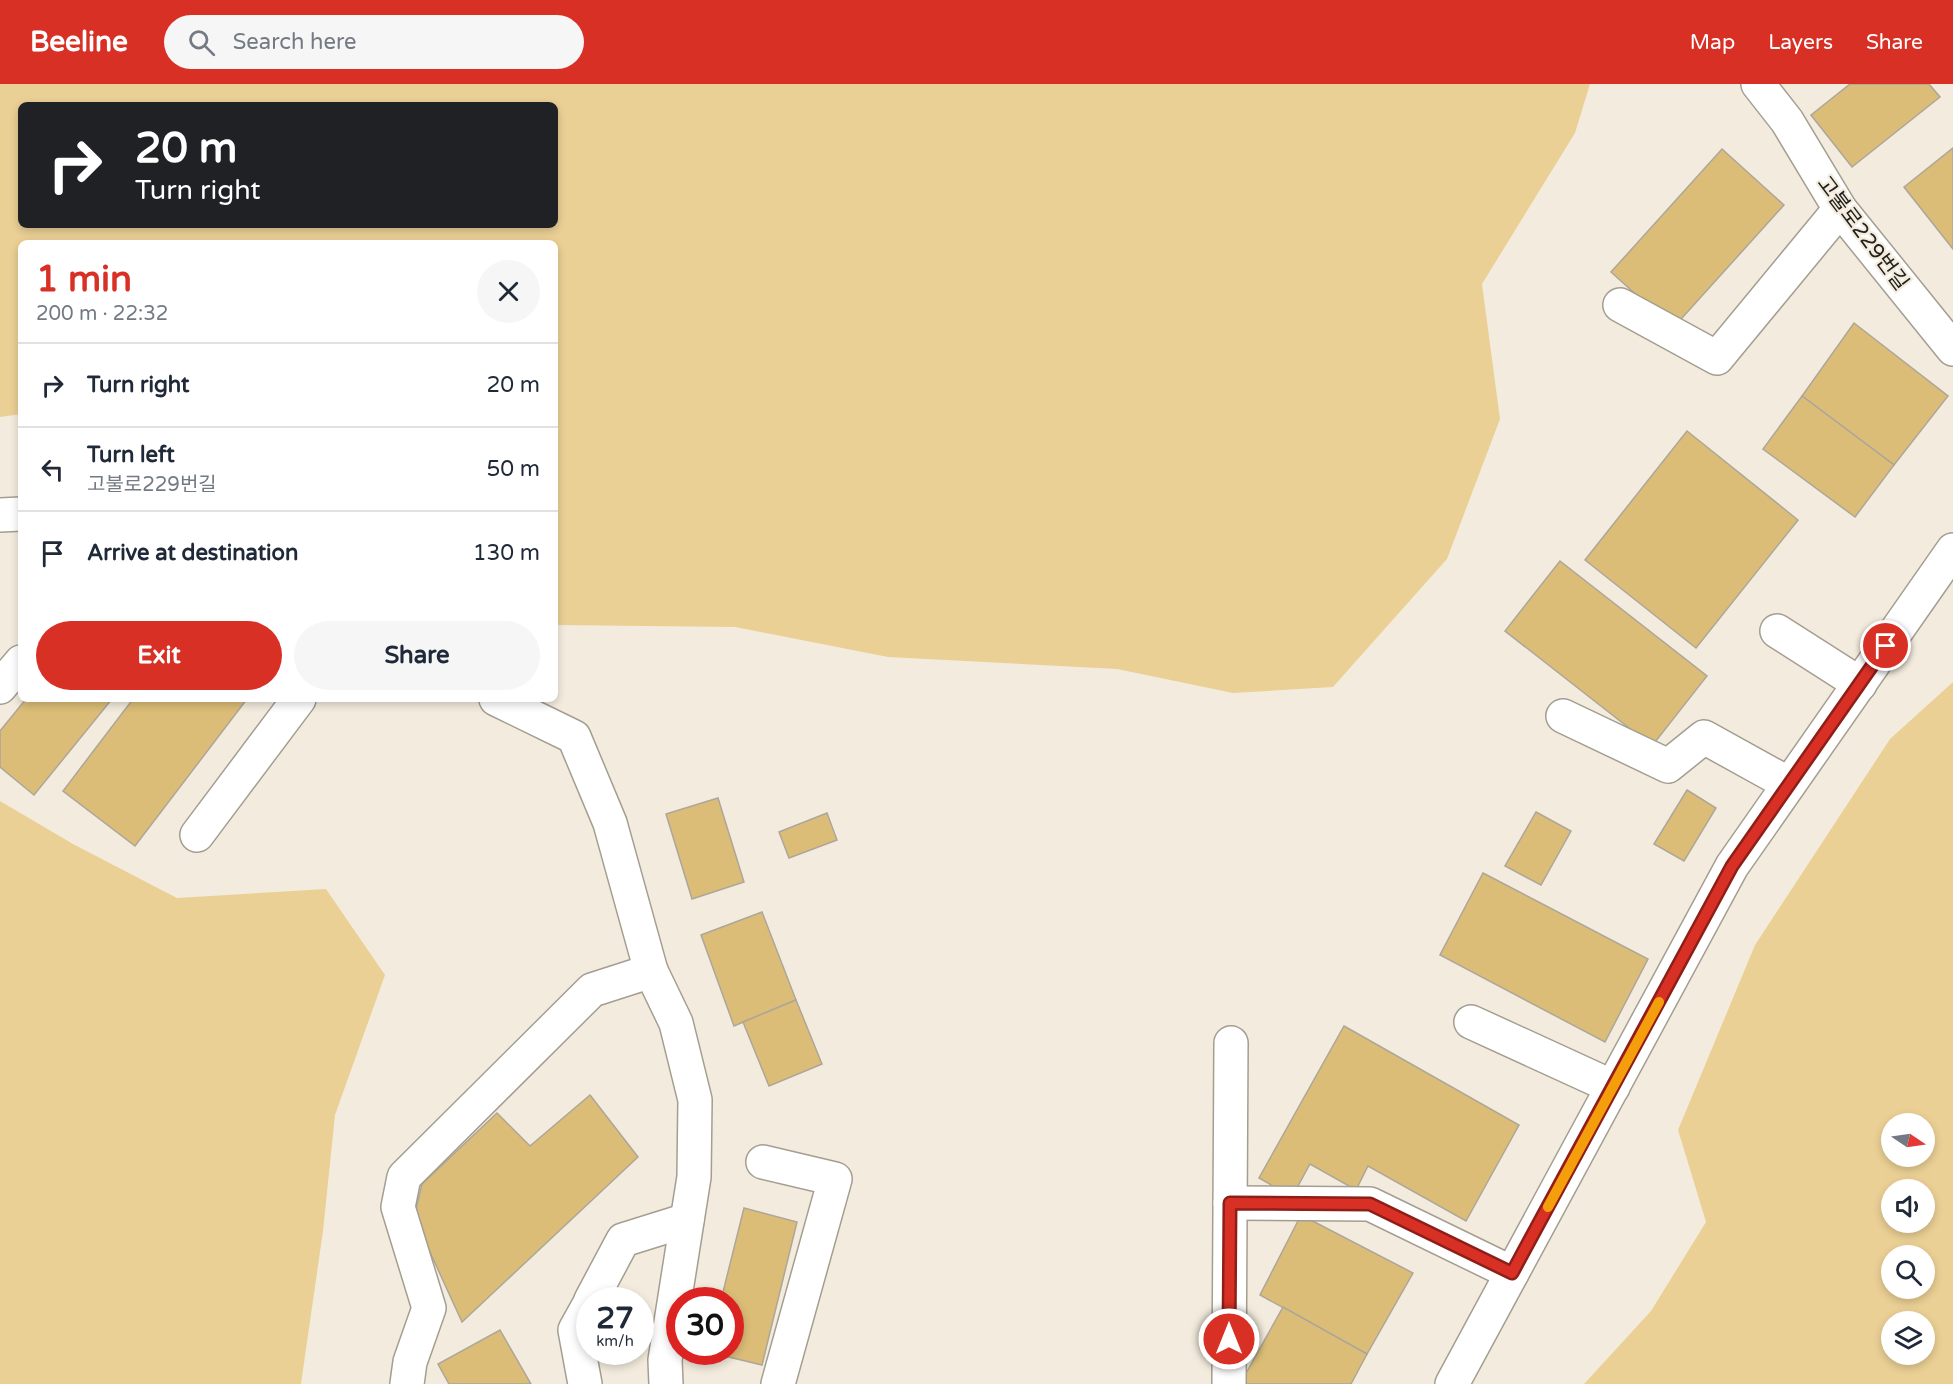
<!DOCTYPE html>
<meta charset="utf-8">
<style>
body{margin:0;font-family:"Varela Round","Noto Sans KR",sans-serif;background:#f6f6f7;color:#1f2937;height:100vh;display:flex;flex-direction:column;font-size:22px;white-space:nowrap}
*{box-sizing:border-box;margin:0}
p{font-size:20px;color:#747a83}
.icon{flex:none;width:33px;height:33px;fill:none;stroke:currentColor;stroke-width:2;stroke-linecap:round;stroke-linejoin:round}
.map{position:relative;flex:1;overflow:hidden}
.drawer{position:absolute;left:18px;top:156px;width:540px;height:462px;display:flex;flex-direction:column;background:#fff;border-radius:9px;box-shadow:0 3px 9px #0003}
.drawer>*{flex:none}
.hud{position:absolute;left:18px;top:18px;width:540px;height:126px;border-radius:9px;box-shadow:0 3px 9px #0003;background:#202124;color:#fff;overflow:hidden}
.needle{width:39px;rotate:103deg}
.tools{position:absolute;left:1881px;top:1029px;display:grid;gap:12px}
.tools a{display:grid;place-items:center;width:54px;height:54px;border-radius:50%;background:#fff;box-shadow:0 3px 9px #0003;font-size:30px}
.speed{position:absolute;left:576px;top:1203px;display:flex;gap:12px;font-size:30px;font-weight:700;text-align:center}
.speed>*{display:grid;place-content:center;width:78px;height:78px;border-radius:50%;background:#fff;box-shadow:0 3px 9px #0003;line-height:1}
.speed small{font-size:15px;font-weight:400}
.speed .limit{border:9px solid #d22;background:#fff;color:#111}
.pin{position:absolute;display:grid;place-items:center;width:51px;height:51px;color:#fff;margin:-26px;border:3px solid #fff;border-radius:50%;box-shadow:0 2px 6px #0007}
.me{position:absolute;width:66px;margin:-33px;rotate:0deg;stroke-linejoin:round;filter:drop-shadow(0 0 4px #0008)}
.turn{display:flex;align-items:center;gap:21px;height:126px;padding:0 18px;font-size:27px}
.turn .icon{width:78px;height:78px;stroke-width:2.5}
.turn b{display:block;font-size:42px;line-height:51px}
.round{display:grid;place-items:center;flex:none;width:63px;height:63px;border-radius:32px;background:#f6f6f7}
.head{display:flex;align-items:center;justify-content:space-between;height:102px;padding:0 18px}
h1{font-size:36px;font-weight:800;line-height:45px;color:#d93025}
.cta{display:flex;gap:12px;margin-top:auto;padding:12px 18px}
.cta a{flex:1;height:69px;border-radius:36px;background:#d93025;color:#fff;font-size:24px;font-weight:800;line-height:69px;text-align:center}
.cta a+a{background:#f6f6f7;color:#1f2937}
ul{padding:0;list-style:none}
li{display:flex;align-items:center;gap:18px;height:84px;padding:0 18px;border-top:2px solid #e0e1e3}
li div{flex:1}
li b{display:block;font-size:22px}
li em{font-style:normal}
header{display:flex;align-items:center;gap:36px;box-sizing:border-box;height:84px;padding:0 30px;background:#d93025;color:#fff}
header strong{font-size:28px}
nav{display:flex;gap:33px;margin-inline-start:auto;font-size:21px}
.search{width:420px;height:54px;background:#f6f6f7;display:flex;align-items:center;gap:15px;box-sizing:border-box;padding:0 21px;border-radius:33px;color:#747a83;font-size:22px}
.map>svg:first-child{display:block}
.green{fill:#ebd095;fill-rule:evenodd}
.building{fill:#dbbd77;stroke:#ada699;stroke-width:1.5}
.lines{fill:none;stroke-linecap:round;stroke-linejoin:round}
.minor-casing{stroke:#a49e91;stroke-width:36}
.minor{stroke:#fff;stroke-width:33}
.route-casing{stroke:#8d1f18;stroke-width:15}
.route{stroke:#d93025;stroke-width:10}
.slow{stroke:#f59e0b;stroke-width:10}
.labels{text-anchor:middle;stroke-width:4.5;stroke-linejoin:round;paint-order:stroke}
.street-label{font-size:21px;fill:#23211c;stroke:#f3ecde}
</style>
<header>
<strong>Beeline</strong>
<div class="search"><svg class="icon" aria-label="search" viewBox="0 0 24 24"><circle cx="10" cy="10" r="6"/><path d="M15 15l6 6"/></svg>Search here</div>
<nav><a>Map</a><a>Layers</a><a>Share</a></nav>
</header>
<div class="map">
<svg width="1953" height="1300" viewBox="0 0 1953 1300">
<rect width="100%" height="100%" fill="#f3ecde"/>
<g class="green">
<path d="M0,0H1590L1575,49L1482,200L1500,335L1447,475L1333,603L1233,609L1117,585L888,573L735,543L555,541V159H21V330L0,333ZM21,21H555V141H21Z"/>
<path d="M1953,598V1300H1584L1651,1227L1706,1138L1678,1046L1755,861L1890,655ZM1892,1040H1924V1072H1892ZM1892,1106H1924V1138H1892ZM1892,1172H1924V1204H1892ZM1892,1238H1924V1270H1892Z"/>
<path d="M0,717L73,760L177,814L326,805L385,891L335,1031L323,1147L301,1300H0Z"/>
</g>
<g class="building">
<path d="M1850,0H1929L1940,13L1852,83L1811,31Z"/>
<path d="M1953,64V165L1904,103Z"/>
<path d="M1722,65L1784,121L1673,244L1611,188Z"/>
<path d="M1854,239L1948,312L1894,381L1802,312Z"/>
<path d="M1802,312L1894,381L1855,433L1763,365Z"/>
<path d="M1687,347L1798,436L1696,564L1585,476Z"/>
<path d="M1560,477L1707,592L1652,662L1505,547Z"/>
<path d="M26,615H112L34,711L0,683V647Z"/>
<path d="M133,615H247L135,762L63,707Z"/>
<path d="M1687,706L1716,724L1684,777L1654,760Z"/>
<path d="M718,714L744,798L692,815L666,730Z"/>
<path d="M1536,728L1571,747L1541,801L1505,782Z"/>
<path d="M827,729L837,756L789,774L779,748Z"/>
<path d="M1483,789L1648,875L1605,958L1440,871Z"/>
<path d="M762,828L796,916L734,942L701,851Z"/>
<path d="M796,916L822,980L769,1002L743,938Z"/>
<path d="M1344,942L1519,1041L1466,1137L1368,1082L1356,1106L1310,1080L1292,1113L1259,1094Z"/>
<path d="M590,1011L638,1073L462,1238L424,1155L416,1125L422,1100L497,1029L530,1062Z"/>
<path d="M744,1124L797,1138L762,1281L708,1268H730V1216H721Z"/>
<path d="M1301,1131L1413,1189L1367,1270L1260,1211Z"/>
<path d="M1283,1223L1367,1270L1351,1300H1240Z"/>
<path d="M500,1246L531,1300H449L438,1280Z"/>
</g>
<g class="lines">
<g class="minor-casing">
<g id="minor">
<path d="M1758,0L1787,37L1840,125L1953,265"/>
<path d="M1620,221L1717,274L1840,125"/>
<path d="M0,431L21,430"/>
<path d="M1777,547L1860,600"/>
<path d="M0,603L21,578"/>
<path d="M496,615L574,653L610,739L651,887L676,939L695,1016L694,1093L665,1276L666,1300"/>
<path d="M1563,632L1668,682L1704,653L1789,700"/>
<path d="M197,751L299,615"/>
<path d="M1471,938L1613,1003"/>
<path d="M763,1078L835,1095L778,1300"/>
<path d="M1230,1119L1370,1120L1512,1189"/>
<path d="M591,1216L623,1156L687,1136"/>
<path d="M407,1300L410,1278L429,1224L398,1123L404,1093L592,906L651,887"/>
<path d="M585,1300L575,1246L590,1219"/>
<path d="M1229,1300L1231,959"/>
<path d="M1452,1300L1732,782L1953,466"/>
</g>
</g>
<use href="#minor" class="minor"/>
</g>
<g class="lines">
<g class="route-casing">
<path id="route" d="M1229,1255L1230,1119L1370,1120L1512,1189L1732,782L1886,562"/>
</g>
<use href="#route" class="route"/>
<path class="slow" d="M1548,1123L1659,918"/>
</g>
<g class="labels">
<g class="street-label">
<text transform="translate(1863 149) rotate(53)" y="7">고불로229번길</text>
</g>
</g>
</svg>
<div class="tools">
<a><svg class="needle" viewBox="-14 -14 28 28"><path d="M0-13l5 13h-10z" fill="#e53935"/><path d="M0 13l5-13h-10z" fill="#747a83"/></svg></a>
<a><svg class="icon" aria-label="sound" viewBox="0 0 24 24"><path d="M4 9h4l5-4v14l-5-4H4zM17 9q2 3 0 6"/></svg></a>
<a><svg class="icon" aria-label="search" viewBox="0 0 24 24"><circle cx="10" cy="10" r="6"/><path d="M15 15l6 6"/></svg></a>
<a><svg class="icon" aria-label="layers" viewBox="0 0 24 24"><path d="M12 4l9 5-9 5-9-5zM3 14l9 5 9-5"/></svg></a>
</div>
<div class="speed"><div>27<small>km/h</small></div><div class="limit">30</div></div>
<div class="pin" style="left:1886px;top:562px;background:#d93025"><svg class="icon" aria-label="arrive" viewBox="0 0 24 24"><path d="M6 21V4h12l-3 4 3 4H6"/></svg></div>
<svg class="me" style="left:1229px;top:1255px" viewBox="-20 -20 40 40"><circle r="17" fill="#d93025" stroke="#fff" stroke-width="3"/><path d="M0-11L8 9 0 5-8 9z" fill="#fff"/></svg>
<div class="hud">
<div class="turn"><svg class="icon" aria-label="right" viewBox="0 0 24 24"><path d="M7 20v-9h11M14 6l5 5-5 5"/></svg><div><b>20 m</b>Turn right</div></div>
</div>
<section class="drawer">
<div class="head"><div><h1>1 min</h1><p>200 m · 22:32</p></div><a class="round"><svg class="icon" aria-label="close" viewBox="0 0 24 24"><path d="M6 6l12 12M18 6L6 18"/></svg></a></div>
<ul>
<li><svg class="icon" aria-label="right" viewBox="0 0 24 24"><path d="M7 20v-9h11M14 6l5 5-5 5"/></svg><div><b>Turn right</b></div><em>20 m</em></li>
<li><svg class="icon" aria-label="left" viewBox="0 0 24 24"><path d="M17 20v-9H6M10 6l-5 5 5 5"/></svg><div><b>Turn left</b><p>고불로229번길</p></div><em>50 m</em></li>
<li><svg class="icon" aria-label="arrive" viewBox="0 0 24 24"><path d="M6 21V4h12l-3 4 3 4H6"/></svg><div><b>Arrive at destination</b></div><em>130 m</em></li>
</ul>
<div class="cta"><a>Exit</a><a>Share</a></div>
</section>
</div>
